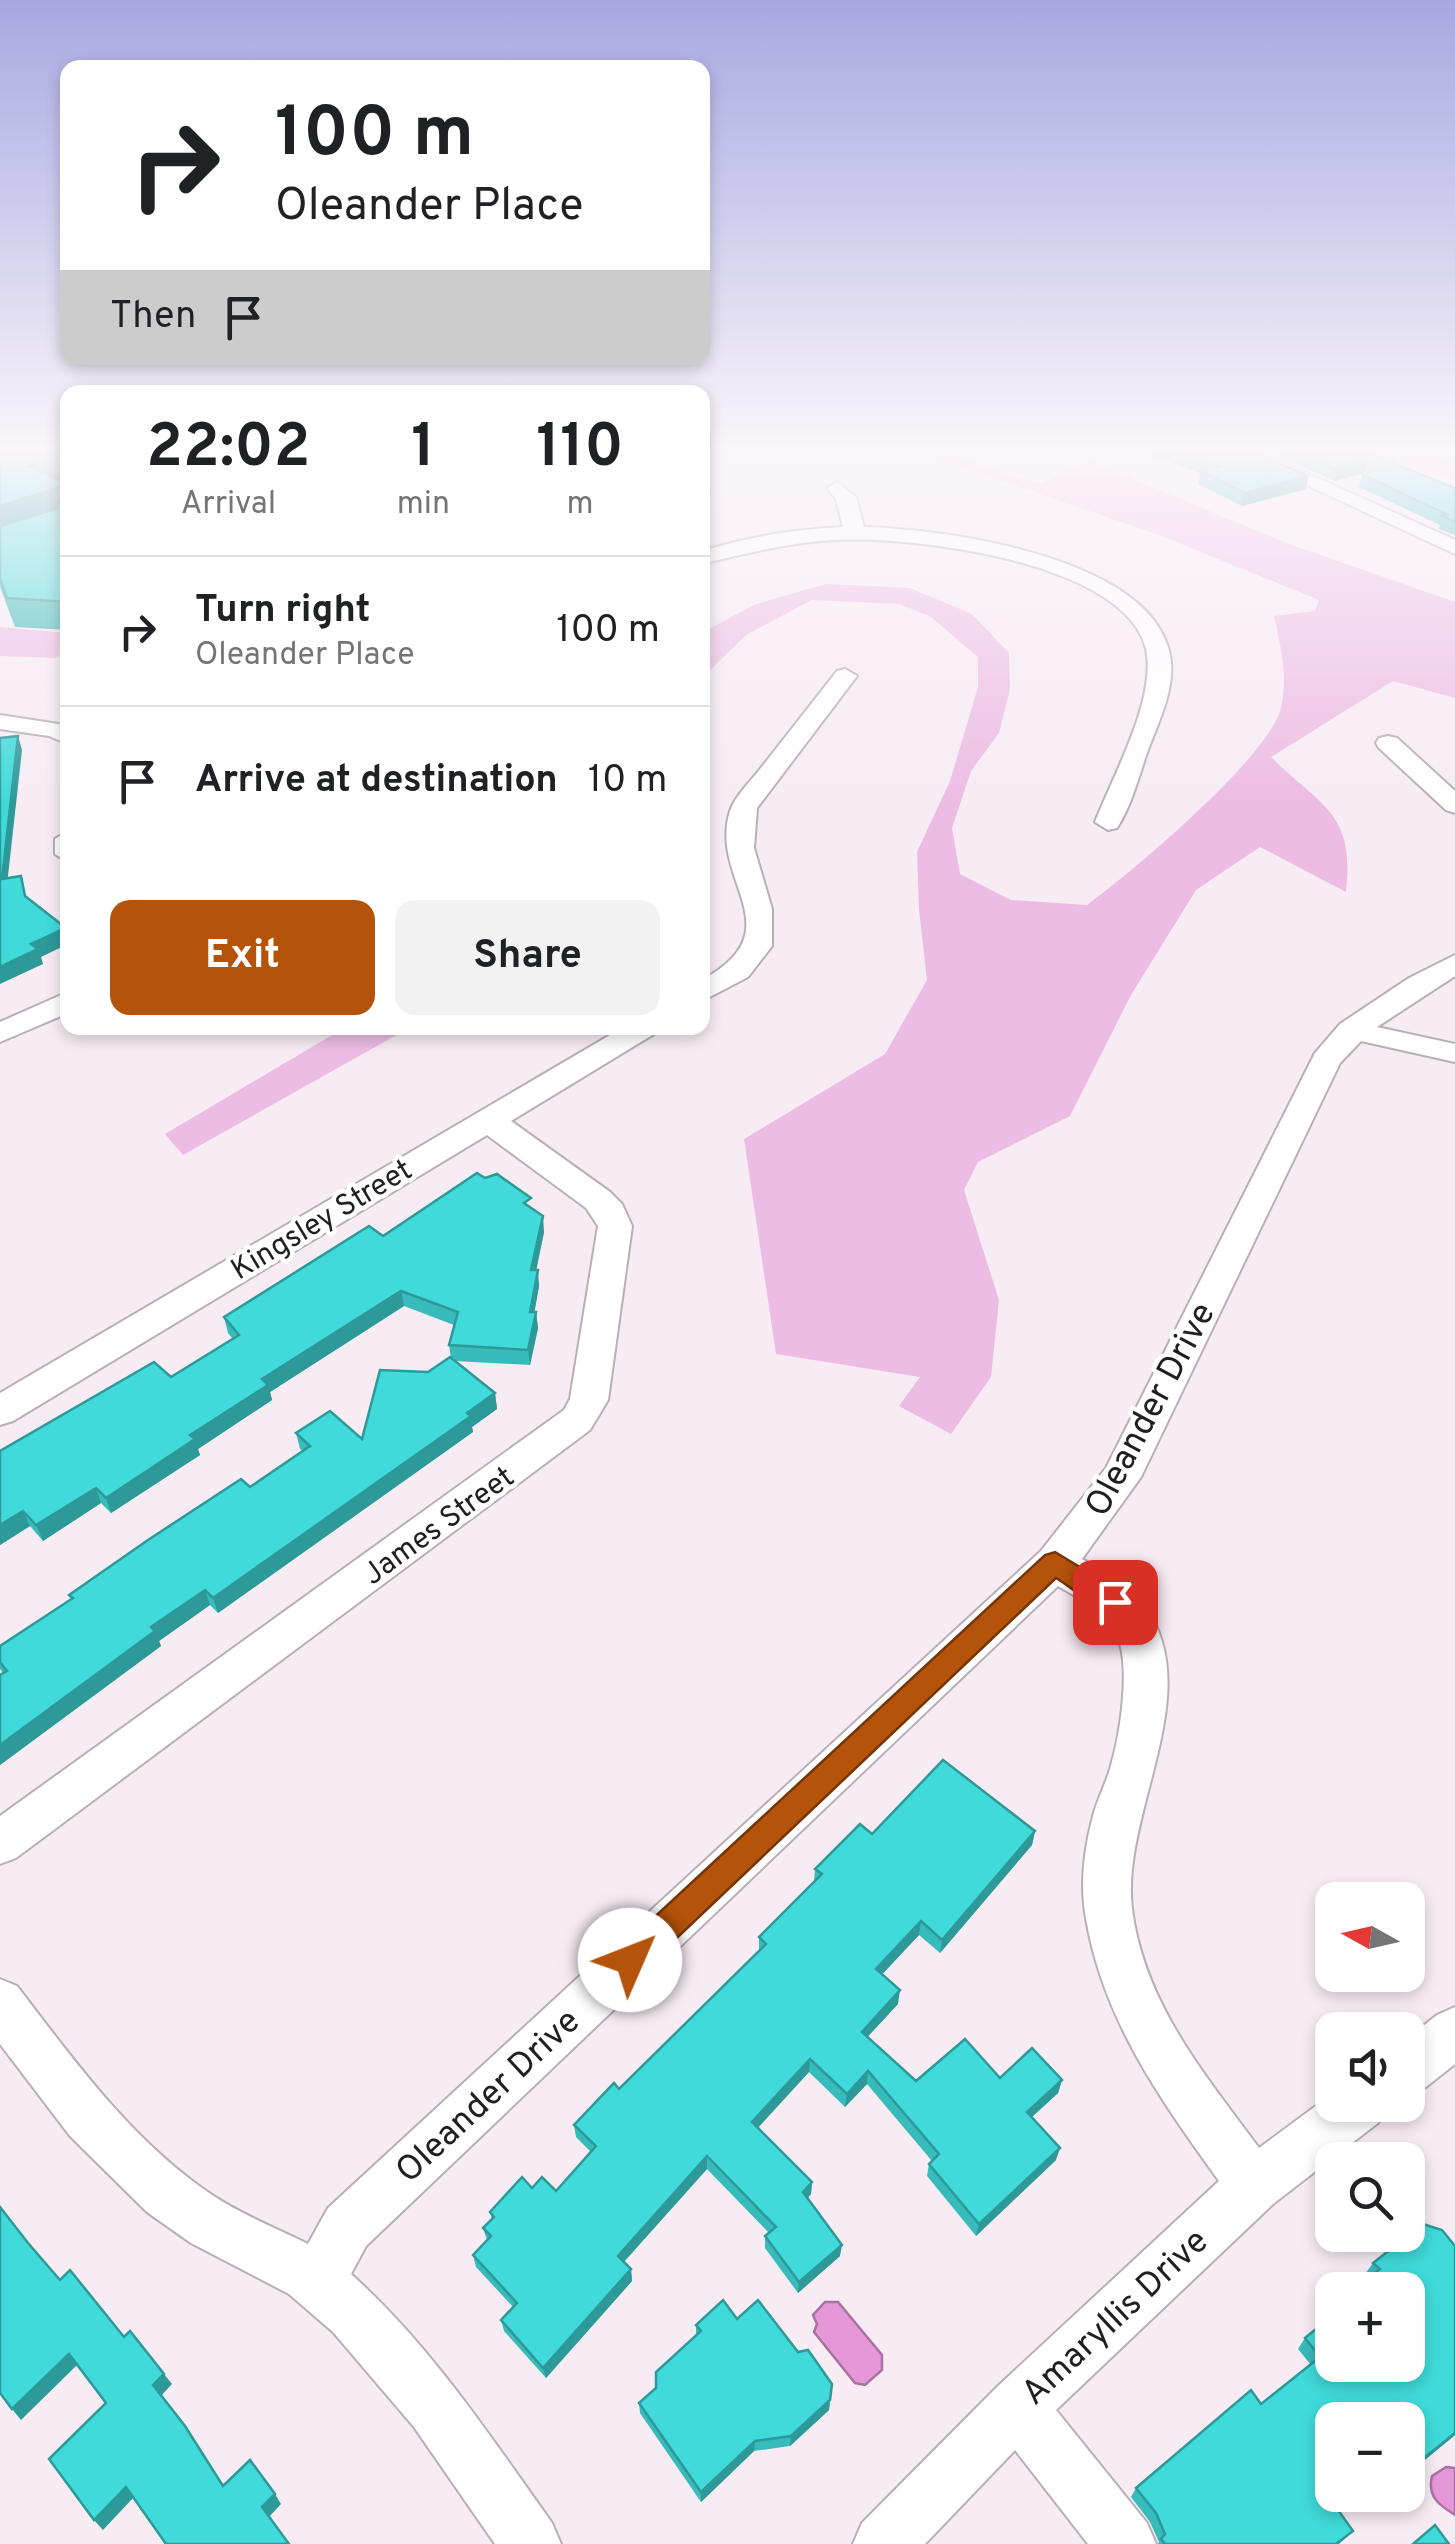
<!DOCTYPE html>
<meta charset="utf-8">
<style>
body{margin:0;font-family:Overpass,sans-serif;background:#f2f2f2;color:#202124;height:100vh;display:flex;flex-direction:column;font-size:38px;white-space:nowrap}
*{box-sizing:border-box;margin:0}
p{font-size:32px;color:#757577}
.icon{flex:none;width:55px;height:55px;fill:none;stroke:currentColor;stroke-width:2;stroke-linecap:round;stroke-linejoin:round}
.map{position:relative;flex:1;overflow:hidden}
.drawer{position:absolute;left:60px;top:385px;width:650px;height:650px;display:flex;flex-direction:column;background:#fff;border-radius:20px;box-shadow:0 5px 15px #0003}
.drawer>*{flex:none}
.hud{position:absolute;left:60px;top:60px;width:650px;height:305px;border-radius:20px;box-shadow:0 5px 15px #0003;background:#fff;color:#202124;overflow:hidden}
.needle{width:65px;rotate:278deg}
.fabs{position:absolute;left:1315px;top:1882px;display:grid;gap:20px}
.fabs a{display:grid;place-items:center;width:110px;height:110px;border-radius:20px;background:#fff;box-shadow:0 5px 15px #0003;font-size:50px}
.pin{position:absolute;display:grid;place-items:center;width:85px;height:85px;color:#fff;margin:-42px;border-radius:20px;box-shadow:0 5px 15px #0006}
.me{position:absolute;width:110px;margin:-55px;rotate:46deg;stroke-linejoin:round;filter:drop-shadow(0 0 8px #0008)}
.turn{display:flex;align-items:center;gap:35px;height:210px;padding:0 50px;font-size:45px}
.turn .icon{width:130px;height:130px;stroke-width:2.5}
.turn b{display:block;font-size:70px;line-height:85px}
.then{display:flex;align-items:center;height:95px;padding:0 50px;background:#0003;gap:20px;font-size:38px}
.eta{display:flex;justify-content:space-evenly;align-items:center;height:170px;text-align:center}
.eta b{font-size:60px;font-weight:700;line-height:70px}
.primary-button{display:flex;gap:20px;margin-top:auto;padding:20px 50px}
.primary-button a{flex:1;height:115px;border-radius:20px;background:#b45309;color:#fff;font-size:40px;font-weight:700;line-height:115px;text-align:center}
.primary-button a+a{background:#f2f2f2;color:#202124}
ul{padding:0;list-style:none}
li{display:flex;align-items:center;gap:30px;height:150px;padding:0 50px;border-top:2px solid #e0e0e0}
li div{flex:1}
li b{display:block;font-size:38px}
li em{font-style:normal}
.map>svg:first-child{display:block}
.green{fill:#edbce4}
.water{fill:#e597d8;stroke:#aa72a1;stroke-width:2.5}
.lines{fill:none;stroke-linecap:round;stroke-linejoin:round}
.minor-casing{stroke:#b9afb7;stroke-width:4}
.minor{fill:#fff;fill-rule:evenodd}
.wall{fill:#37bbbb}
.shaded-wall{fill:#2d9999}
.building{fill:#40dada;stroke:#2d9999;stroke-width:2.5}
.route{fill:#b45309;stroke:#753606;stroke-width:2.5}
.labels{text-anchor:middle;stroke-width:9;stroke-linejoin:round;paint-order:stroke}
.street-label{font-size:30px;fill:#211d20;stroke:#fff}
.near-street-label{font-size:35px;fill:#211d20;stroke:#fff}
</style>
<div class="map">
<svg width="1455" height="2544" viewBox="0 0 1455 2544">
<rect width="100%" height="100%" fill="#f7ecf4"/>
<g class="green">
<path d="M907,448H931L1040,484L1089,461L1289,544L1455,602V698L1393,681L1271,757C1321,807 1355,811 1346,892L1260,847L1196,890L1131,995L1070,1116L978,1162L964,1190L999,1300L991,1377L951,1434L899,1406L920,1377L776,1354L744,1139L885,1054L927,980L919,910L917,852L950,781L978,687V657L931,617L900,604L812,600L746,635L703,677V632L756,604L826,584L910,588L972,614L1009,653L1010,689L999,733L971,771L952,828L960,874L1011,900L1087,905C1131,873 1269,757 1281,708C1288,675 1281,648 1274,616L1315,611L1319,600L1159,535Z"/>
<path d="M1357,448H1413L1455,464V481C1422,466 1389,464 1357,448Z"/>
<path d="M0,627L67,633V651L55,658L0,656Z"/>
<path d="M344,1028H409L183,1155L165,1134Z"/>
</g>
<g class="water">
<path d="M825,2302H838L882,2355V2370L865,2385L855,2383L814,2332L817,2324L813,2315Z"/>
<path d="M1446,2467L1455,2468V2515C1439,2505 1427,2497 1432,2476Z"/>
</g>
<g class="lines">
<g class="minor-casing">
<g id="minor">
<path d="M1227,448H1251L1455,540V554Z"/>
<path d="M837,482L856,497L864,527C945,529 1140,556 1168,647C1179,682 1160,718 1148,750C1139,775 1132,805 1117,828L1108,830L1095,822C1113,776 1157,698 1146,649C1125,561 911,536 837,540C791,542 747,553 702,564V551C748,537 795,529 843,527L836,499L827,488Z"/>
<path d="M845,669L857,676L757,808L754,848L772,909V946L748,977L702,1001V980C796,929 708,881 730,811C735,796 751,781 761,768C786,736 812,703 837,671Z"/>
<path d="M0,715L65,725L68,744L49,736L0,729Z"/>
<path d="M1388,736L1397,738L1455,791V813L1446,810L1379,748L1376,743L1379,738Z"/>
<path d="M68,831V862L55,854V839Z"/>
<path d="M1455,955V976L1377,1027L1455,1044V1062L1361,1041L1340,1063L1141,1477L1082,1559C1104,1572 1128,1584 1143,1604C1209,1691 1120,1813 1132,1909C1144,2003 1205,2075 1259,2148L1332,2094V2105H1386L1378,2123L1273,2204L1056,2410L1147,2523L1156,2544H1088L1015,2450L925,2544H853L862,2523L997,2387L1219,2181C1161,2100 1103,2020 1086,1918C1080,1886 1084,1851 1092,1820C1096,1802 1105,1786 1110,1769C1120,1736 1132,1665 1116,1633C1106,1612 1078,1598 1058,1586L366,2246L351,2274C431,2346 490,2436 552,2523L561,2544H495L414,2427L333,2332L289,2294L191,2243L147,2212L70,2136L0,2044V1979L17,1986C75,2062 132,2141 212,2195C242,2215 276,2228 308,2244L328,2208L1041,1551L1106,1468L1315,1053L1340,1024L1409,978Z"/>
<path d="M68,992V1013L0,1042V1022Z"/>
<path d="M622,1028H658L654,1034L511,1121L610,1192L622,1204L632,1226L608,1400L590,1430L16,1858L0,1864V1816L564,1410L570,1399L598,1226L586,1208L487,1135L13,1421L0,1425V1393Z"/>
<path d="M1455,2007V2064L1426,2087L1408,2094V2038L1437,2015Z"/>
</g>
</g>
<use href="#minor" class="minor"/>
</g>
<g class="wall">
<path d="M0,448H68V482L65,483L68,485V630L15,627L0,587Z"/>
<path d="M1129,448H1246L1306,489L1242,506L1198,484L1200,473Z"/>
<path d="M1260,448H1356L1455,488V535L1439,529L1440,525L1359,487L1362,474L1334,481Z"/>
<path d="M1442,448H1455V456Z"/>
<path d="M532,1209L544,1232L536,1270L539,1286L534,1312H536L538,1328L530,1365L455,1361L495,1393L497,1409L472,1427L473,1432L218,1613L210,1605L159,1641L161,1646L0,1765V1675L3,1673L0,1669V1646L71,1599L69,1595L250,1487L303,1451L300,1449L296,1433L362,1439L428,1372L451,1358L449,1345L454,1325L404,1306L270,1392L272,1400L198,1449L200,1455L111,1513L101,1503L43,1541L30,1526L0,1545V1451L171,1377L233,1339L228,1333L224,1317L383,1236Z"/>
<path d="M1035,1831L1032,1845L940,1953L919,1935L882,1974L898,2004L867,2037L916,2081L1000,2078L1062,2080L1058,2093L1032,2117L1056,2160L976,2236L927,2176L929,2164L932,2161L867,2084L845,2107L809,2072L758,2128L812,2182L811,2194L807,2198L840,2256L798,2293L765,2248V2236L769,2233L707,2169L624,2262L631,2269L632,2281L546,2378L504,2331L501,2320L513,2307L476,2267L473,2255L487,2240L483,2228L492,2220L490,2212L532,2188L556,2191L591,2152L576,2137L574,2125L619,2089L759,1951V1937L814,1882L815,1869L872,1834Z"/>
<path d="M1423,2224L1455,2435L1415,2468L1408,2458V2420H1332V2479L1322,2488L1353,2531L1339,2544H1158L1159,2542L1150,2522L1131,2497L1136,2488L1261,2404L1311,2365L1298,2349L1305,2338L1408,2290H1357L1370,2278L1365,2274L1373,2263Z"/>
<path d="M737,2319L798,2352L832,2384L829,2410L790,2446L754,2451L701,2502L640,2413L639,2403L656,2388L696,2335V2325Z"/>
</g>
<g class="shaded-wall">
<path d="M68,454V482L36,493L29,466Z"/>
<path d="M1368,461L1365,473L1334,481L1336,469Z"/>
<path d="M1308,476L1306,489L1242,506L1245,493Z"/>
<path d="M60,487L67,514L0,536V506Z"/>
<path d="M18,736L22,750L6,894L2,879Z"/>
<path d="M66,928L68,944L41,957L43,964L0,984V967L31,944Z"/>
<path d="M543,1216L544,1232L533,1286L531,1270Z"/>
<path d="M538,1270L539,1286L532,1327L530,1312Z"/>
<path d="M401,1291L404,1306L270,1392L272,1400L198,1449L200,1455L111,1513L106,1498L262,1379Z"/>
<path d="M536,1312L538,1328L530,1365L528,1350Z"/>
<path d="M495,1393L497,1409L472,1427L473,1432L218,1613L213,1598Z"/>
<path d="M96,1488L101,1503L43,1541L36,1525Z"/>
<path d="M23,1511L30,1526L0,1545V1525Z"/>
<path d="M205,1590L210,1605L159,1641L161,1646L0,1765V1745L151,1627Z"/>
<path d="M1035,1831L1032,1845L940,1953L942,1940Z"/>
<path d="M921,1921L919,1935L875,1982L876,1969Z"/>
<path d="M900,1990L898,2004L860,2045L862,2032Z"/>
<path d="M810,2059L809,2072L752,2134V2122Z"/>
<path d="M868,2071L867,2084L845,2107L847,2094Z"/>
<path d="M1062,2080L1058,2093L1024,2124L1027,2112Z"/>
<path d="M1060,2148L1056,2160L976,2236L979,2224Z"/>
<path d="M707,2156V2169L619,2267L618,2256Z"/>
<path d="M812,2182L811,2194L802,2204L803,2192Z"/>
<path d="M842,2245L840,2256L798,2293L799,2282Z"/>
<path d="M631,2269L632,2281L546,2378L543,2368Z"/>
<path d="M69,2354L77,2365L21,2420L12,2409Z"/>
<path d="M164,2374L172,2384L161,2396L153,2385Z"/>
<path d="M830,2400L829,2410L790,2446L791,2436Z"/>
<path d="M1455,2433V2435L1415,2468L1424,2458Z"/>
<path d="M755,2441L754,2451L701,2502V2492Z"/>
<path d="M126,2487L134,2497L103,2530L94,2520Z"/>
<path d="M275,2494L281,2504L269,2517L262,2507Z"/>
</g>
<g class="building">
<path d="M0,448H68V454L29,466L68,485V602L7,598L0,579V526L62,507L65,491L60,487L0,506Z"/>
<path d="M1165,448H1246L1308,476L1245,493L1200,471L1219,467Z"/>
<path d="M1289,448H1356L1455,488V521L1442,516L1448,515L1361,474L1368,461L1336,469Z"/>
<path d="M18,736L2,879L21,876L25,896L66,928L31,944L38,949L0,967V738Z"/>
<path d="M477,1173L485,1178L497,1174L531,1198L524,1203L543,1216L531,1270H538L530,1312H536L528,1350L449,1345L458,1312L401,1291L262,1379L268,1385L190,1435L195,1439L106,1498L96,1488L36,1525L23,1511L0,1525V1451L154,1362L171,1377L239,1335L224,1317L369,1226L383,1236Z"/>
<path d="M450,1357L495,1393L467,1413L471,1416L213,1598L205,1590L151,1627L155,1631L0,1745V1675L7,1671L0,1662V1646L73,1598L69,1595L148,1540L241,1479L250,1487L310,1446L296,1433L330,1411L362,1439L380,1370L428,1372Z"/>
<path d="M943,1760L1035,1831L942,1940L921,1921L876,1969L900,1990L862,2032L916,2081L965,2039L1000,2078L1032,2048L1062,2080L1027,2112L1060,2148L979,2224L929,2164L939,2154L868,2071L847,2094L810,2059L752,2122L812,2182L803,2192L842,2245L799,2282L765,2236L776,2227L707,2156L618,2256L631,2269L543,2368L501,2320L517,2303L473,2255L491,2236L483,2228L494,2217L490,2212L522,2177L532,2188L542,2177L556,2191L596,2146L574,2125L614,2083L619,2089L766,1944L759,1937L822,1874L815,1869L860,1824L872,1834Z"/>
<path d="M0,2207L28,2243L60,2280L70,2270L124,2337L130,2331L164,2374L153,2385L185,2426L223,2486L250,2460L275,2494L262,2507L289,2544H166L126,2487L94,2520L49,2459L106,2403L69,2354L12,2409L0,2393Z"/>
<path d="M1423,2224L1442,2230L1455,2246V2433L1424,2458L1408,2437V2420H1332V2476L1321,2486L1353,2531L1336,2544H1165L1161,2539L1165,2534L1156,2513L1136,2488L1251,2390L1261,2404L1320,2357L1305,2338L1332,2316V2365H1408V2290H1362L1359,2286L1380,2269L1373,2263Z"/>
<path d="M723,2300L737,2319L758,2300L798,2352L808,2350L832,2384L830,2400L791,2436L755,2441L701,2492L639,2403L656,2388V2372L701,2331L696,2325Z"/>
<path d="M1435,2525L1449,2544H1413Z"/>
</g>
<linearGradient id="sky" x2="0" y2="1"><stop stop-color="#a7a8e2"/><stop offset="0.56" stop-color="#fbf6fa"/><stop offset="1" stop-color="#fbf6fa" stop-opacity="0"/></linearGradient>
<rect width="1455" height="804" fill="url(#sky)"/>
<path class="route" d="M1055,1552L1124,1594L1128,1602L1124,1610C1102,1617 1075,1589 1056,1578L642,1971L630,1976L619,1971L615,1960L619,1950L1045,1555Z"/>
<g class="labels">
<g class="street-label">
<text transform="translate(321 1219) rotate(-31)" y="10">Kingsley Street</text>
<text transform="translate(438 1525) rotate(-36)" y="10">James Street</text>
</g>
<g class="near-street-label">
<text transform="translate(1149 1409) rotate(-62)" y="12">Oleander Drive</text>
<text transform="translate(487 2095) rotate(-43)" y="12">Oleander Drive</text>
<text transform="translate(1114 2316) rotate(-43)" y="12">Amaryllis Drive</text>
</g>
</g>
</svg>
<div class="fabs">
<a><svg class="needle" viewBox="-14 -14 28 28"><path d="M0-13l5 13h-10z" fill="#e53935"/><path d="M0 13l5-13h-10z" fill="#757577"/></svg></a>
<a><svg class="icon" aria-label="sound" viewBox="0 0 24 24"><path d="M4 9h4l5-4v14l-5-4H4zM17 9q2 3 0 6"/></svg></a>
<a><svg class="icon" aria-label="search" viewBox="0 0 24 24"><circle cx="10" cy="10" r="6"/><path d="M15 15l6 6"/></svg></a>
<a>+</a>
<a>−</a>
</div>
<div class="pin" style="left:1115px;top:1602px;background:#d93025"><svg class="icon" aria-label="arrive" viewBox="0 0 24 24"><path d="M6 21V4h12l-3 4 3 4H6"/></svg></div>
<svg class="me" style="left:630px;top:1960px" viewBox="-20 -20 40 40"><circle r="19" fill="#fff"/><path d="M0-13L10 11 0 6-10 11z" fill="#b45309"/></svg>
<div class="hud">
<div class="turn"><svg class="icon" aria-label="right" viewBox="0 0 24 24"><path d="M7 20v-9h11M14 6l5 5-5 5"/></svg><div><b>100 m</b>Oleander Place</div></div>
<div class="then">Then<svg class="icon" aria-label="arrive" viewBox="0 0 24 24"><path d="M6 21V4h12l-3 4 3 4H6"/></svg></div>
</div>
<section class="drawer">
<div class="eta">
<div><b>22:02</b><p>Arrival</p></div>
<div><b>1</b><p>min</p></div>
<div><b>110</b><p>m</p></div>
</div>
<ul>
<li><svg class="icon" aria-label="right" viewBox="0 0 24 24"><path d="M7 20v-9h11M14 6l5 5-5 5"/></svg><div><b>Turn right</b><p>Oleander Place</p></div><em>100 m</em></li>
<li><svg class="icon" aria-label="arrive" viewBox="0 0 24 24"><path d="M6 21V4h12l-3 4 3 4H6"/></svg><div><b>Arrive at destination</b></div><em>10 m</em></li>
</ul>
<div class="primary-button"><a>Exit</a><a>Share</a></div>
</section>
</div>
